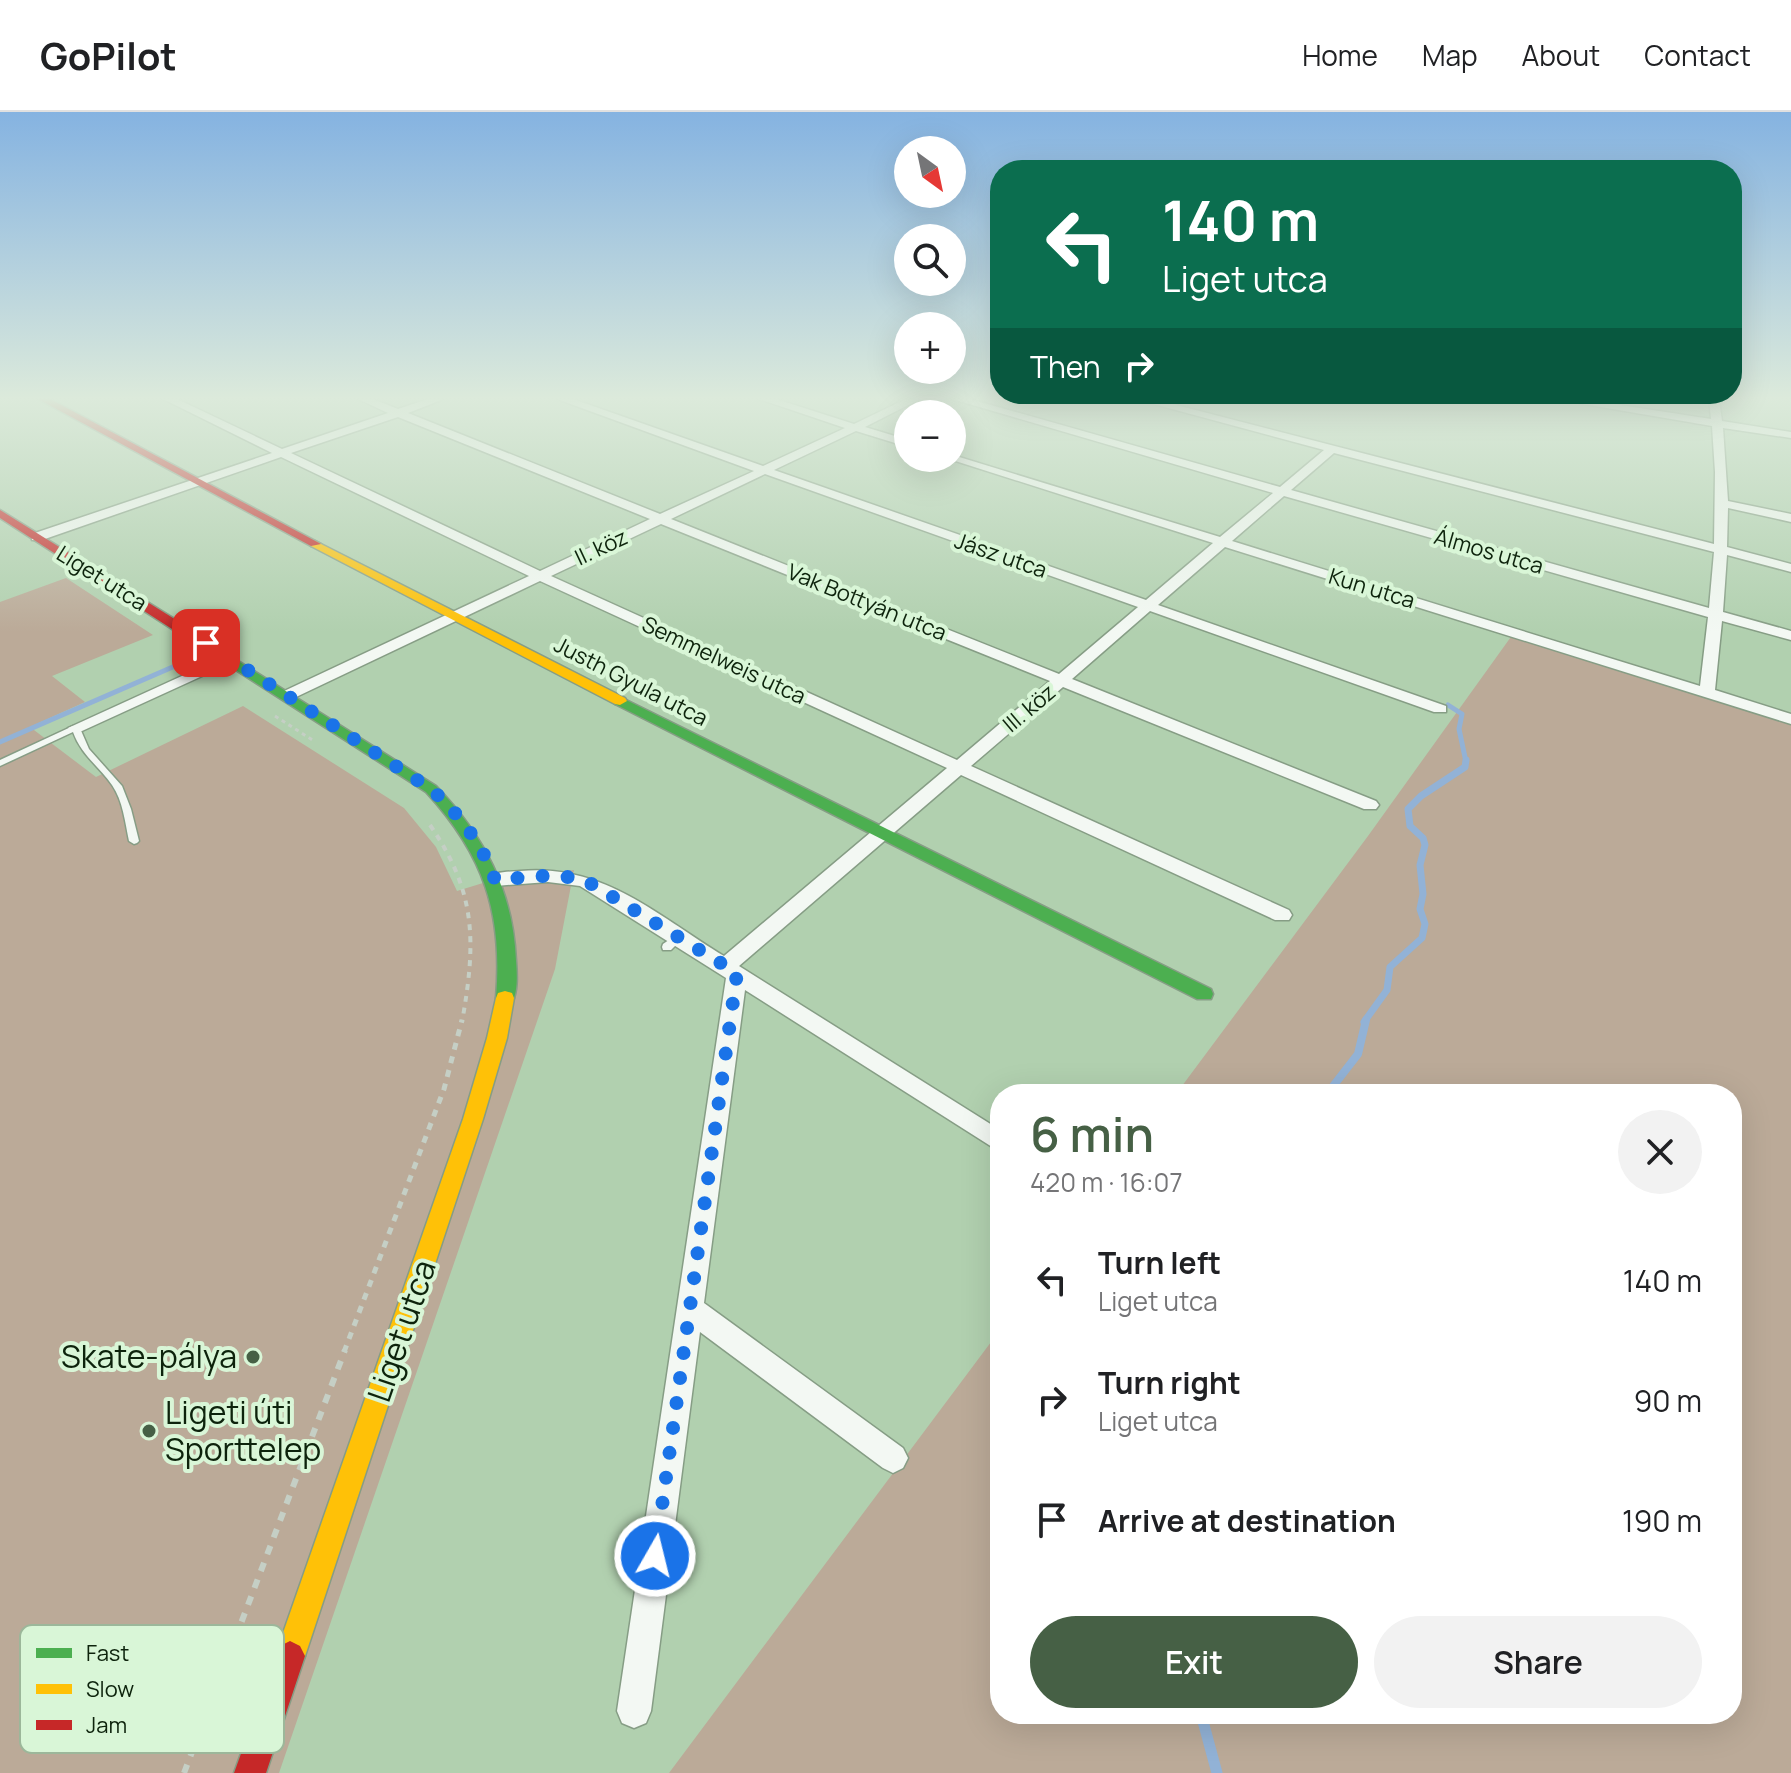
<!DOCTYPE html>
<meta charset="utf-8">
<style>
body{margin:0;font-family:Manrope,sans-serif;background:#f2f2f2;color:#202124;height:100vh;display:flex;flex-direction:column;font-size:30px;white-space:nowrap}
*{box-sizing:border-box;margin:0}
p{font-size:26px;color:#757577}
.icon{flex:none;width:44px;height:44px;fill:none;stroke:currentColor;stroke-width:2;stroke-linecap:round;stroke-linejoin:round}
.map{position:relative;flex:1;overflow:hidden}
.drawer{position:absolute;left:990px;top:972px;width:752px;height:640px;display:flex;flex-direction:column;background:#fff;border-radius:32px;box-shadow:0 8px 32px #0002}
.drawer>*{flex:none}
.hud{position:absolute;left:990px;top:48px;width:752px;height:244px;border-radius:32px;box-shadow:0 8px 32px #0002;background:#0b6e4f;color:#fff;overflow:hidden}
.needle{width:52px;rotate:147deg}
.controls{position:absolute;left:894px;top:24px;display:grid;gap:16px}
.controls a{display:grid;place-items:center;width:72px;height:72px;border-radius:50%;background:#fff;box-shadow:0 8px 32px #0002;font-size:40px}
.pin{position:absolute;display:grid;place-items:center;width:68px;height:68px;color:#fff;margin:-34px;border-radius:16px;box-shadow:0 4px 12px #0006}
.me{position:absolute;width:88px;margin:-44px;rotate:8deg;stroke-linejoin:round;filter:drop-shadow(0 0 6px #0008)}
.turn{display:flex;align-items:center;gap:28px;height:168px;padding:0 40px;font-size:36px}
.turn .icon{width:104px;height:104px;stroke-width:2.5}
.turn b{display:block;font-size:56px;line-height:68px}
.then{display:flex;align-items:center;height:76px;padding:0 40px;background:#0003;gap:16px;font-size:30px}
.round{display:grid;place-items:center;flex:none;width:84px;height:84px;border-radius:42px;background:#f2f2f2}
.overview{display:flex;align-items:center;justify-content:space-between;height:136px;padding:0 40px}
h1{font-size:48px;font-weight:600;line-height:60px;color:#466045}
.cta{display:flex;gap:16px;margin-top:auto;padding:16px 40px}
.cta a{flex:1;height:92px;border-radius:48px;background:#466045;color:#fff;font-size:32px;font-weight:600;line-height:92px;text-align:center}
.cta a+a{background:#f2f2f2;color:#202124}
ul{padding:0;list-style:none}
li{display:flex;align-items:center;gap:24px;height:120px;padding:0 40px}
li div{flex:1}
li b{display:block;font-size:30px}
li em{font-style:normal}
header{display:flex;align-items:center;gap:48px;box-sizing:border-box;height:112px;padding:0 40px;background:#fff;border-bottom:2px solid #e0e0e0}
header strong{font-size:38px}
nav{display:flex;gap:44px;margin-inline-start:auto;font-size:28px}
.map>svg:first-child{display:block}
.green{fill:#bbaa98}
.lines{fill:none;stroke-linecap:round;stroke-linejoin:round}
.stream-far3{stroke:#92b2d6;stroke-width:5}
.stream-far2{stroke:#92b2d6;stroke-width:7}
.stream-far1{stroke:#92b2d6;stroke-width:8}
.stream{stroke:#92b2d6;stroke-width:11}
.lane-casing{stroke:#869d85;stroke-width:3}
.street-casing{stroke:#869d85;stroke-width:3}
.fast-casing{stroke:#869d85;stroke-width:3}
.slow-casing{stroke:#869d85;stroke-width:3}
.jam-casing{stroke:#869d85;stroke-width:3}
.path-far3{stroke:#c5cfc5;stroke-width:3;stroke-dasharray:4 4;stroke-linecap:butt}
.path-far2{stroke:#c5cfc5;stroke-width:4;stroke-dasharray:6 6;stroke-linecap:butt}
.path-far1{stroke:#c5cfc5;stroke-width:5;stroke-dasharray:7 7;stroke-linecap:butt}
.path{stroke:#c5cfc5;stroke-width:6;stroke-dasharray:9 9;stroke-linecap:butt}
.lane{fill:#f3f8f3;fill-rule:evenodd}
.street{fill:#f3f8f3;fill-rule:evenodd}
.fast{fill:#4caf50;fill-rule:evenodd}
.slow{fill:#ffc107;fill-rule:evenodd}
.jam{fill:#c62828;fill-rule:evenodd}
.route{stroke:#1a73e8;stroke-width:14;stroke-dasharray:0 25.2}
.poi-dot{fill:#466045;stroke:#d9f6d7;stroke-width:3}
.labels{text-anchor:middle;stroke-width:8;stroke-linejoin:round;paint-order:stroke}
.far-street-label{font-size:22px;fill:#0d230c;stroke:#d9f6d7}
.near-street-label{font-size:32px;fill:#0d230c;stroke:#d9f6d7}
.near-poi-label{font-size:32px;fill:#0d230c;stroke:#d9f6d7;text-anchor:end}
.key{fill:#d9f6d7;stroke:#9cb79a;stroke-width:2}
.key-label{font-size:22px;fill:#0d230c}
</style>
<header>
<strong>GoPilot</strong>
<nav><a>Home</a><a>Map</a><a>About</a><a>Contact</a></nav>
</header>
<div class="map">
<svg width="1791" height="1661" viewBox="0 0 1791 1661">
<rect width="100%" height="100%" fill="#b1d0af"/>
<g class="green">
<path d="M66,466L153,523L52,564L85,590L30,615L96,665L243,594L404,696L436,735L457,779L496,767L574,758L555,857L279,1661H0V490Z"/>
<path d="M1513,522L1791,608V1661H669L1000,1218V1602H1732V982H1176L1368,724Z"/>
</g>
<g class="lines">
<g class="stream-far3">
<path d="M1448,593L1462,602L1459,617L1466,650"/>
<path d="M0,630L175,554"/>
</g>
<path class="stream-far2" d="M1364,910L1387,878L1390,855L1422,826L1425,812L1420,797L1423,782L1420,753L1425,733L1423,726L1410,714L1408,697L1421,684L1465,655L1466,648"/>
<path class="stream-far1" d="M1327,982L1358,942L1366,908"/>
<path class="stream" d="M1201,1602L1217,1661"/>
<g class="lane-casing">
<g id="lane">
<path d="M73,614H79L89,637L122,674L131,697L139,729L137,731L134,732L129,729C125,710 123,689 112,673C99,654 81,643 73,620L0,654V648Z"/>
<path d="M679,821L683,822L684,825L671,838H663L662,835L663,832Z"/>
</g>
</g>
<g class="street-casing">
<g id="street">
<path d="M163,287H177L282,337L388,301L358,287H373L398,297L428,287H444L408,301L660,402L754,359L557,287H573L763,354L845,316L759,287H776L854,312L906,287H920L865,315L908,328V335L856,319L774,358L1146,488L1213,431L946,346L956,344L1220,425L1273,381L952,287H970L1280,375L1324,338L1135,287H1153L1714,432L1715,360L1712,314L1554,287H1581L1711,307L1709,287H1719L1722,309L1791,320V326L1723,316L1728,389L1791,402V410L1728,396L1727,435L1791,452V460L1727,443L1723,500L1791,519V528L1722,509L1715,578L1791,602V612L1225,435L1158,493L1446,594V600H1434L1150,499L1072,567L1376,689L1379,693L1376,697H1364L1063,575L971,654L1289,798L1292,803L1289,808H1275L961,663L739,854L1000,1018V1040L745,878L704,1191L903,1336L908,1346L903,1356L893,1361L883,1356L700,1220L651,1599L646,1611L634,1616L622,1611L617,1599L726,866L580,774L548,770L495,774L486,768C493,759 508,760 520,759C602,751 657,803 724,844L947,656L540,469L294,586H282V580L529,464L281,345L42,428H32V422L272,341ZM398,305L650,407L540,459L291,341ZM1334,341L1714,440L1709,496L1291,378ZM765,362L1138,495L1059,562L671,407ZM1284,384L1708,505L1700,574L1232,429ZM661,412L1050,569L957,648L551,464Z"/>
<path d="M230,542L235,543V549L82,619L76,621L68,616Z"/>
</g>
</g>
<g class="fast-casing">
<g id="fast">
<path d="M208,530L436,674C484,724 513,778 516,849C517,862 518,879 512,891H498L496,886C503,801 484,743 426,680L203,537V531Z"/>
<path d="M620,585L1211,877L1213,882L1211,887H1197L615,592L613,589Z"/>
</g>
</g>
<g class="slow-casing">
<g id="slow">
<path d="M315,429L625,586L627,589L620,593L615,592L311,434L309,432Z"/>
<path d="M505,879L512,881L514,886L507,926L483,1007L305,1544L300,1554L290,1559L280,1554L275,1544L463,1007L487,926L496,886L498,881Z"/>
</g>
</g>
<g class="jam-casing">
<g id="jam">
<path d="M38,287H50L321,432L311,434Z"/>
<path d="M0,398L213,531L215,534L213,537H203L0,406Z"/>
<path d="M290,1529L300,1534L305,1544L266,1661H234L280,1534Z"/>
</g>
</g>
<path class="path-far3" d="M275,604L314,629"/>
<path class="path-far2" d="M430,713C477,781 476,831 462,910"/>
<path class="path-far1" d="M344,1240L444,977L462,908"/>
<path class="path" d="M184,1661L345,1238"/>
<use href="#lane" class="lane"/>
<use href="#street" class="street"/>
<use href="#fast" class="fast"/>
<use href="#slow" class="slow"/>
<use href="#jam" class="jam"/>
</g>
<linearGradient id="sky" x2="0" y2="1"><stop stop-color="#85b3e1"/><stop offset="0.55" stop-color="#dceadb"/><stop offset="1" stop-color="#dceadb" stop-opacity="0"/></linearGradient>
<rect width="1791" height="520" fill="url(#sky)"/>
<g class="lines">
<path class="route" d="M206,531L431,677C460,703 482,732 495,768L555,763L585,768L737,861L655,1444"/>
</g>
<g class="poi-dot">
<circle cx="253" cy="1245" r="8"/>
<circle cx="149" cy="1319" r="8"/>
</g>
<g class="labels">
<g class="far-street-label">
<text transform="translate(601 435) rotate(-25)" y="8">II. köz</text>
<text transform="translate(1489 439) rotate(16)" y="8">Álmos utca</text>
<text transform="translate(1001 443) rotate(19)" y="8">Jász utca</text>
<text transform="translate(102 466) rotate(32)" y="8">Liget utca</text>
<text transform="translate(1372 476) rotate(17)" y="8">Kun utca</text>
<text transform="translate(867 490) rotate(22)" y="8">Vak Bottyán utca</text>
<text transform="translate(724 548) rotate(25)" y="8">Semmelweis utca</text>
<text transform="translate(631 569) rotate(27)" y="8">Justh Gyula utca</text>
<text transform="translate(1029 596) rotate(-40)" y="8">III. köz</text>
</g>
<g class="near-street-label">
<text transform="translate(402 1219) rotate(-71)" y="11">Liget utca</text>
</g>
<g class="near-poi-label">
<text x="237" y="1256">Skate-pálya</text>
<text x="165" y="1312" text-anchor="start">Ligeti úti<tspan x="165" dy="37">Sporttelep</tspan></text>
</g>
</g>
<rect x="20" y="1513" width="264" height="128" rx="12" class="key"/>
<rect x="36" y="1536" width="36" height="10" fill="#4caf50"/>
<rect x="36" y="1572" width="36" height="10" fill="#ffc107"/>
<rect x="36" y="1608" width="36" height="10" fill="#c62828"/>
<g class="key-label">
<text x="86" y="1549">Fast</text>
<text x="86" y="1585">Slow</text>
<text x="86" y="1621">Jam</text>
</g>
</svg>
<div class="controls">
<a><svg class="needle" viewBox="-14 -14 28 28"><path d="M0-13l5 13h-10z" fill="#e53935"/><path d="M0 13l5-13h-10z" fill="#757577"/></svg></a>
<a><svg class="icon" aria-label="search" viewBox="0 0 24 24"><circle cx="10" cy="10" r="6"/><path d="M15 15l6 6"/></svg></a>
<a>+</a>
<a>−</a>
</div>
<div class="pin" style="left:206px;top:531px;background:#d93025"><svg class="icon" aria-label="arrive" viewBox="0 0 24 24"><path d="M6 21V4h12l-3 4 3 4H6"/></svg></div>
<svg class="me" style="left:655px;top:1444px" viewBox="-20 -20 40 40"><circle r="17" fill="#1a73e8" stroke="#fff" stroke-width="3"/><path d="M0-11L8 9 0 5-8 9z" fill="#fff"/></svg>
<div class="hud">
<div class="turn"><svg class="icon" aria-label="left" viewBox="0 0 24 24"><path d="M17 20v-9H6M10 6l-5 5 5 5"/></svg><div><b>140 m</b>Liget utca</div></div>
<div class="then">Then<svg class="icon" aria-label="right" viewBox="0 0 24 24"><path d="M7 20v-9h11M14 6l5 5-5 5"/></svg></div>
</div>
<section class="drawer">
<div class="overview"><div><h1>6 min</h1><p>420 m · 16:07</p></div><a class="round"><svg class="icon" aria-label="close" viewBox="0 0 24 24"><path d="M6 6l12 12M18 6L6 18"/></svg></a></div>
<ul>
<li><svg class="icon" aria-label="left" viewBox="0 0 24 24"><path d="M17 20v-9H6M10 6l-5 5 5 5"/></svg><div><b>Turn left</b><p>Liget utca</p></div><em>140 m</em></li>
<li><svg class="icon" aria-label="right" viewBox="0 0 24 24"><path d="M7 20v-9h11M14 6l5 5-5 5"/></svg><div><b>Turn right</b><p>Liget utca</p></div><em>90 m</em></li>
<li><svg class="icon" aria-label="arrive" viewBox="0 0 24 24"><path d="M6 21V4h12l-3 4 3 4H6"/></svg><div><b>Arrive at destination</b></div><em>190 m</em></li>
</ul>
<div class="cta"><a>Exit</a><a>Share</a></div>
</section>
</div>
